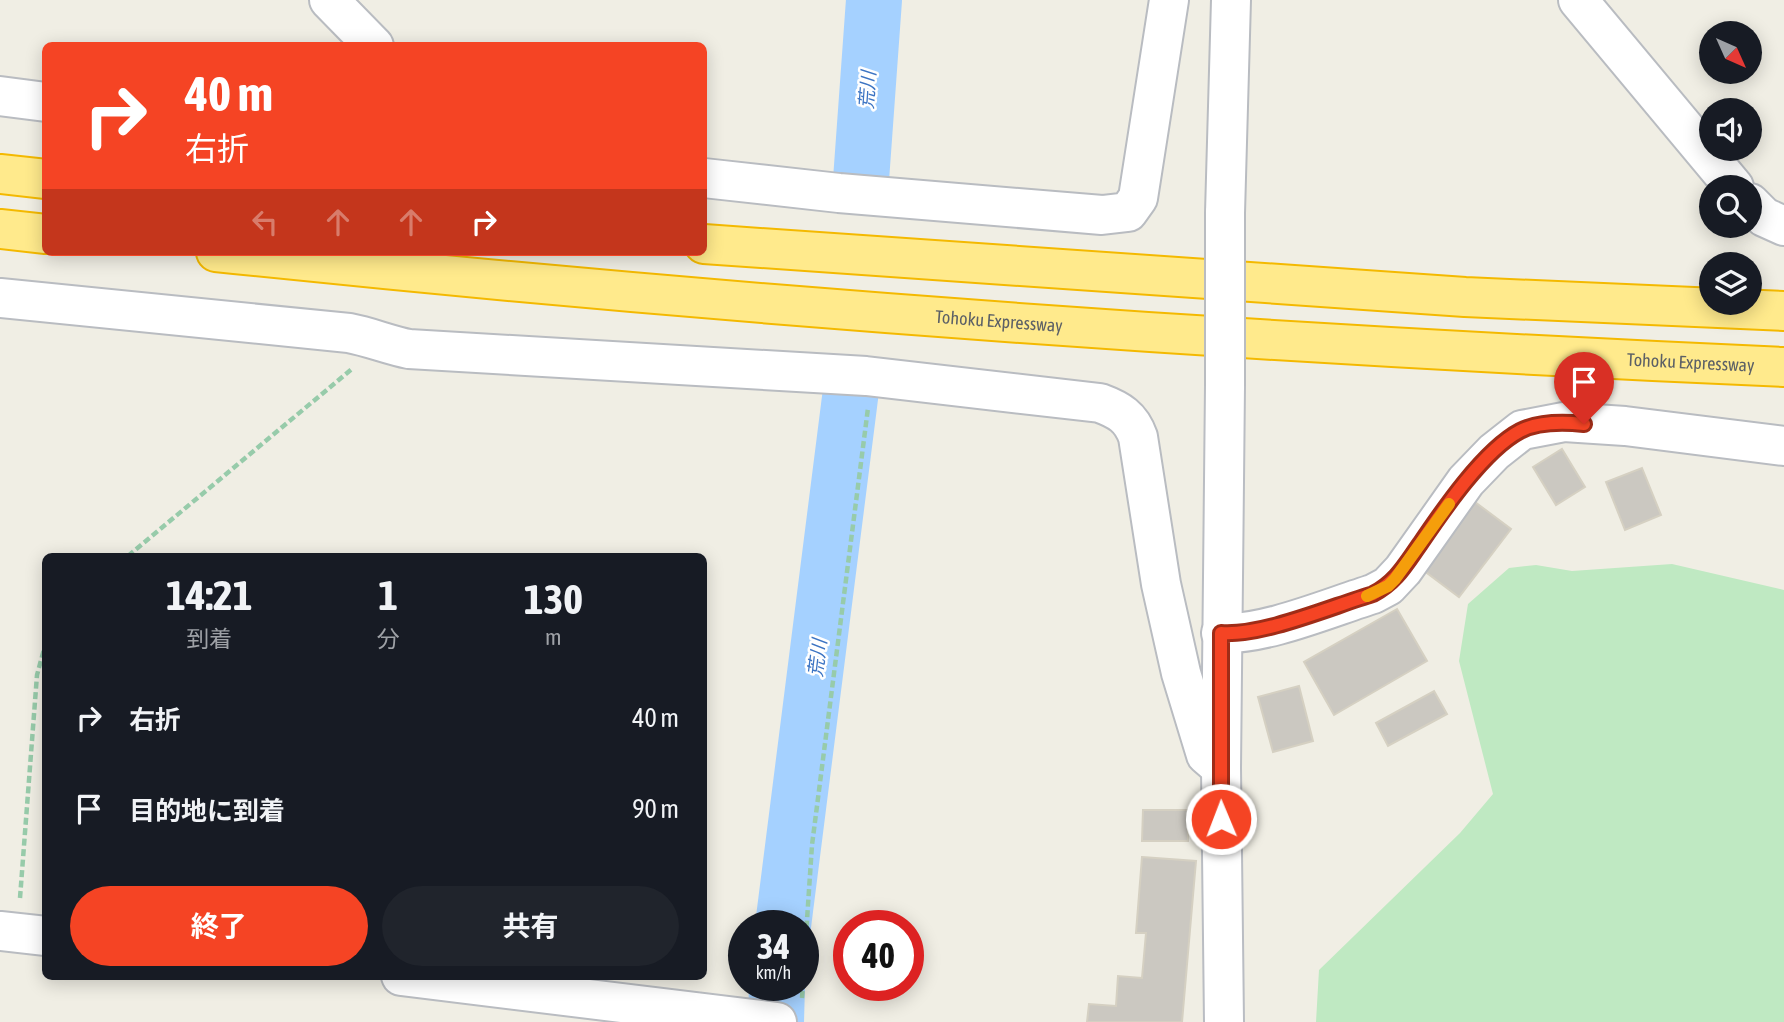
<!DOCTYPE html>
<html lang="ja">
<meta charset="utf-8">
<style>
body{margin:0;font-family:"Asap Condensed","Noto Sans JP",sans-serif;background:#20242c;color:#f1f3f6;height:100vh;display:flex;flex-direction:column;font-size:26px;white-space:nowrap}
*{box-sizing:border-box;margin:0}
p{font-size:23px;color:#9ea1a6}
.icon{flex:none;width:38px;height:38px;fill:none;stroke:currentColor;stroke-width:2;stroke-linecap:round;stroke-linejoin:round}
.map{position:relative;flex:1;overflow:hidden}
.side{position:absolute;left:42px;top:553px;width:665px;height:427px;display:flex;flex-direction:column;background:#171b24;border-radius:10px;box-shadow:0 4px 18px #0003}
.side>*{flex:none}
.banner{position:absolute;left:42px;top:42px;width:665px;height:214px;border-radius:10px;box-shadow:0 4px 18px #0003;background:#f54424;color:#fff;overflow:hidden}
.needle{width:46px;rotate:135deg}
.controls{position:absolute;left:1699px;top:21px;display:grid;gap:14px}
.controls a{display:grid;place-items:center;width:63px;height:63px;border-radius:50%;background:#171b24;box-shadow:0 4px 18px #0003;font-size:35px}
.speed{position:absolute;left:728px;top:910px;display:flex;gap:14px;font-size:35px;font-weight:700;text-align:center}
.speed>*{display:grid;place-content:center;width:91px;height:91px;border-radius:50%;background:#171b24;box-shadow:0 4px 18px #0003;line-height:1}
.speed small{font-size:18px;font-weight:400}
.speed .limit{border:10px solid #d22;background:#fff;color:#111}
.pin{position:absolute;display:grid;place-items:center;width:60px;height:60px;color:#fff;margin:-72px -30px;border-radius:50% 50% 50% 0;rotate:-45deg;box-shadow:0 0 7px #0007}
.pin .icon{rotate:45deg}
.me{position:absolute;width:77px;margin:-38px;rotate:359deg;stroke-linejoin:round;filter:drop-shadow(0 0 5px #0008)}
.turn{display:flex;align-items:center;gap:24px;height:147px;padding:0 28px;font-size:32px}
.turn .icon{width:91px;height:91px;stroke-width:2.5}
.turn b{display:block;font-size:49px;line-height:60px}
.lanes{display:flex;align-items:center;height:66px;padding:0 28px;background:#0003;justify-content:center;gap:35px;direction:ltr}
.lanes .off{opacity:.35}
.eta{display:flex;justify-content:space-evenly;align-items:center;height:119px;text-align:center}
.eta b{font-size:42px;font-weight:700;line-height:49px}
.button{display:flex;gap:14px;margin-top:auto;padding:14px 28px}
.button a{flex:1;height:80px;border-radius:42px;background:#f54424;color:#fff;font-size:28px;font-weight:700;line-height:80px;text-align:center}
.button a+a{background:#20242c;color:#f1f3f6}
ul{padding:0;list-style:none}
li{display:flex;align-items:center;gap:21px;height:91px;padding:0 28px}
li div{flex:1}
li b{display:block;font-size:26px}
li em{font-style:normal}
.map>svg:first-child{display:block}
.green{fill:#bfe9c2}
.lines{fill:none;stroke-linecap:round;stroke-linejoin:round}
.river{stroke:#a5d1ff;stroke-width:56}
.building{fill:#cbc8c1;stroke:#d5d0c2;stroke-width:2}
.street-casing{stroke:#b9bcc1;stroke-width:42}
.secondary-casing{stroke:#babdc3;stroke-width:42}
.highway-casing{stroke:#f4b900;stroke-width:42}
.path{stroke:#97cbaa;stroke-width:4.5;stroke-dasharray:7 3.5;stroke-linecap:butt}
.street{stroke:#fff;stroke-width:38}
.secondary{stroke:#fff;stroke-width:38}
.highway{stroke:#ffea8c;stroke-width:38}
.street-bridge-casing{stroke:#b9bcc1;stroke-width:42;stroke-linecap:butt}
.street-bridge{stroke:#fff;stroke-width:38}
.route-casing{stroke:#9f2c17;stroke-width:18}
.route{stroke:#f54424;stroke-width:12}
.slow{stroke:#f59e0b;stroke-width:12}
.labels{text-anchor:middle;stroke-width:5;stroke-linejoin:round;paint-order:stroke}
.street-label{font-size:18px;fill:#5c6066;stroke:#fff}
.water-label{font-size:19px;font-style:italic;fill:#3c74c3;stroke:#fff}
</style>
<div class="map">
<svg width="1784" height="1022" viewBox="0 0 1784 1022">
<rect width="100%" height="100%" fill="#f0eee4"/>
<path class="green" d="M1672,564L1784,590V1022H1316L1319,970L1460,833L1493,794L1459,661L1468,604L1509,568L1536,565L1572,571Z"/>
<g class="lines">
<g class="river">
<path d="M861,180L874,0"/>
<path d="M783,926L851,390"/>
<path d="M776,1022L777,985"/>
</g>
</g>
<g class="building">
<path d="M1562,449L1585,487L1556,505L1533,467Z"/>
<path d="M1642,468L1661,515L1625,530L1606,482Z"/>
<path d="M1471,499L1511,529L1459,597L1419,567Z"/>
<path d="M1397,609L1427,661L1334,715L1304,662Z"/>
<path d="M1299,686L1313,741L1273,752L1258,697Z"/>
<path d="M1434,691L1447,714L1388,746L1376,723Z"/>
<path d="M1143,810H1188V841H1142Z"/>
<path d="M1142,857L1196,861L1182,1022H1087L1089,1004L1116,1006L1118,976L1142,978L1146,933H1136Z"/>
</g>
<g class="lines">
<g class="street-casing">
<g id="street">
<path d="M329,0L374,46"/>
<path d="M1578,0L1734,187"/>
<path d="M0,96L46,102"/>
<path d="M704,178L839,193L1102,215L1128,212L1138,198L1169,0"/>
<path d="M1750,203L1764,217L1784,226"/>
<path d="M1225,213L1231,0"/>
<path d="M0,298L349,333C370,337 389,345 409,349L866,376L1100,403C1119,410 1131,417 1138,437L1161,584L1181,673L1206,755L1221,768"/>
<path d="M1221,633C1263,636 1331,607 1373,594L1388,586L1403,570L1466,481L1494,452L1522,430L1564,422L1625,426L1784,446"/>
<path d="M0,931L46,936"/>
<path d="M401,976L777,1022"/>
</g>
</g>
<g class="secondary-casing">
<path id="secondary" d="M1224,1022L1221,768L1225,386"/>
</g>
<g class="highway-casing">
<g id="highway">
<path d="M0,174L46,179"/>
<path d="M0,229L46,234"/>
<path d="M704,244L1465,297L1784,311"/>
<path id="s1" d="M216,252C737,307 1261,344 1784,367"/>
</g>
</g>
<g class="path">
<path d="M128,556L353,368"/>
<path d="M20,898L37,675L46,642"/>
<path d="M803,980L812,845L868,408"/>
<path d="M802,998L803,985"/>
</g>
<use href="#street" class="street"/>
<use href="#secondary" class="secondary"/>
<use href="#highway" class="highway"/>
<g class="street-bridge-casing">
<path id="street-bridge" d="M1225,386V213"/>
</g>
<use href="#street-bridge" class="street-bridge"/>
</g>
<g class="lines">
<g class="route-casing">
<path id="route" d="M1221,819V633C1263,636 1330,607 1373,594C1396,582 1405,565 1420,544C1443,510 1484,450 1520,431C1539,421 1564,422 1584,424"/>
</g>
<use href="#route" class="route"/>
<path class="slow" d="M1367,596L1388,586L1395,579L1449,504"/>
</g>
<g class="labels">
<g class="street-label">
<text dy="6" stroke="none"><textPath href="#s1" startOffset="786">Tohoku Expressway</textPath></text>
<text dy="6" stroke="none"><textPath href="#s1" startOffset="1479">Tohoku Expressway</textPath></text>
</g>
<g class="water-label">
<text transform="translate(867 90) rotate(-86)" y="7">荒川</text>
<text transform="translate(817 658) rotate(-83)" y="7">荒川</text>
</g>
</g>
</svg>
<div class="controls">
<a><svg class="needle" viewBox="-14 -14 28 28"><path d="M0-13l5 13h-10z" fill="#e53935"/><path d="M0 13l5-13h-10z" fill="#9ea1a6"/></svg></a>
<a><svg class="icon" aria-label="sound" viewBox="0 0 24 24"><path d="M4 9h4l5-4v14l-5-4H4zM17 9q2 3 0 6"/></svg></a>
<a><svg class="icon" aria-label="search" viewBox="0 0 24 24"><circle cx="10" cy="10" r="6"/><path d="M15 15l6 6"/></svg></a>
<a><svg class="icon" aria-label="layers" viewBox="0 0 24 24"><path d="M12 4l9 5-9 5-9-5zM3 14l9 5 9-5"/></svg></a>
</div>
<div class="speed"><div>34<small>km/h</small></div><div class="limit">40</div></div>
<div class="pin" style="left:1584px;top:424px;background:#d93025"><svg class="icon" aria-label="arrive" viewBox="0 0 24 24"><path d="M6 21V4h12l-3 4 3 4H6"/></svg></div>
<svg class="me" style="left:1221px;top:819px" viewBox="-20 -20 40 40"><circle r="17" fill="#f54424" stroke="#fff" stroke-width="3"/><path d="M0-11L8 9 0 5-8 9z" fill="#fff"/></svg>
<div class="banner">
<div class="turn"><svg class="icon" aria-label="right" viewBox="0 0 24 24"><path d="M7 20v-9h11M14 6l5 5-5 5"/></svg><div><b>40 m</b>右折</div></div>
<div class="lanes"><svg class="icon off" aria-label="left" viewBox="0 0 24 24"><path d="M17 20v-9H6M10 6l-5 5 5 5"/></svg><svg class="icon off" aria-label="ahead" viewBox="0 0 24 24"><path d="M12 20V5M6 11l6-6 6 6"/></svg><svg class="icon off" aria-label="ahead" viewBox="0 0 24 24"><path d="M12 20V5M6 11l6-6 6 6"/></svg><svg class="icon" aria-label="right" viewBox="0 0 24 24"><path d="M7 20v-9h11M14 6l5 5-5 5"/></svg></div>
</div>
<section class="side">
<div class="eta">
<div><b>14:21</b><p>到着</p></div>
<div><b>1</b><p>分</p></div>
<div><b>130</b><p>m</p></div>
</div>
<ul>
<li><svg class="icon" aria-label="right" viewBox="0 0 24 24"><path d="M7 20v-9h11M14 6l5 5-5 5"/></svg><div><b>右折</b></div><em>40 m</em></li>
<li><svg class="icon" aria-label="arrive" viewBox="0 0 24 24"><path d="M6 21V4h12l-3 4 3 4H6"/></svg><div><b>目的地に到着</b></div><em>90 m</em></li>
</ul>
<div class="button"><a>終了</a><a>共有</a></div>
</section>
</div>
